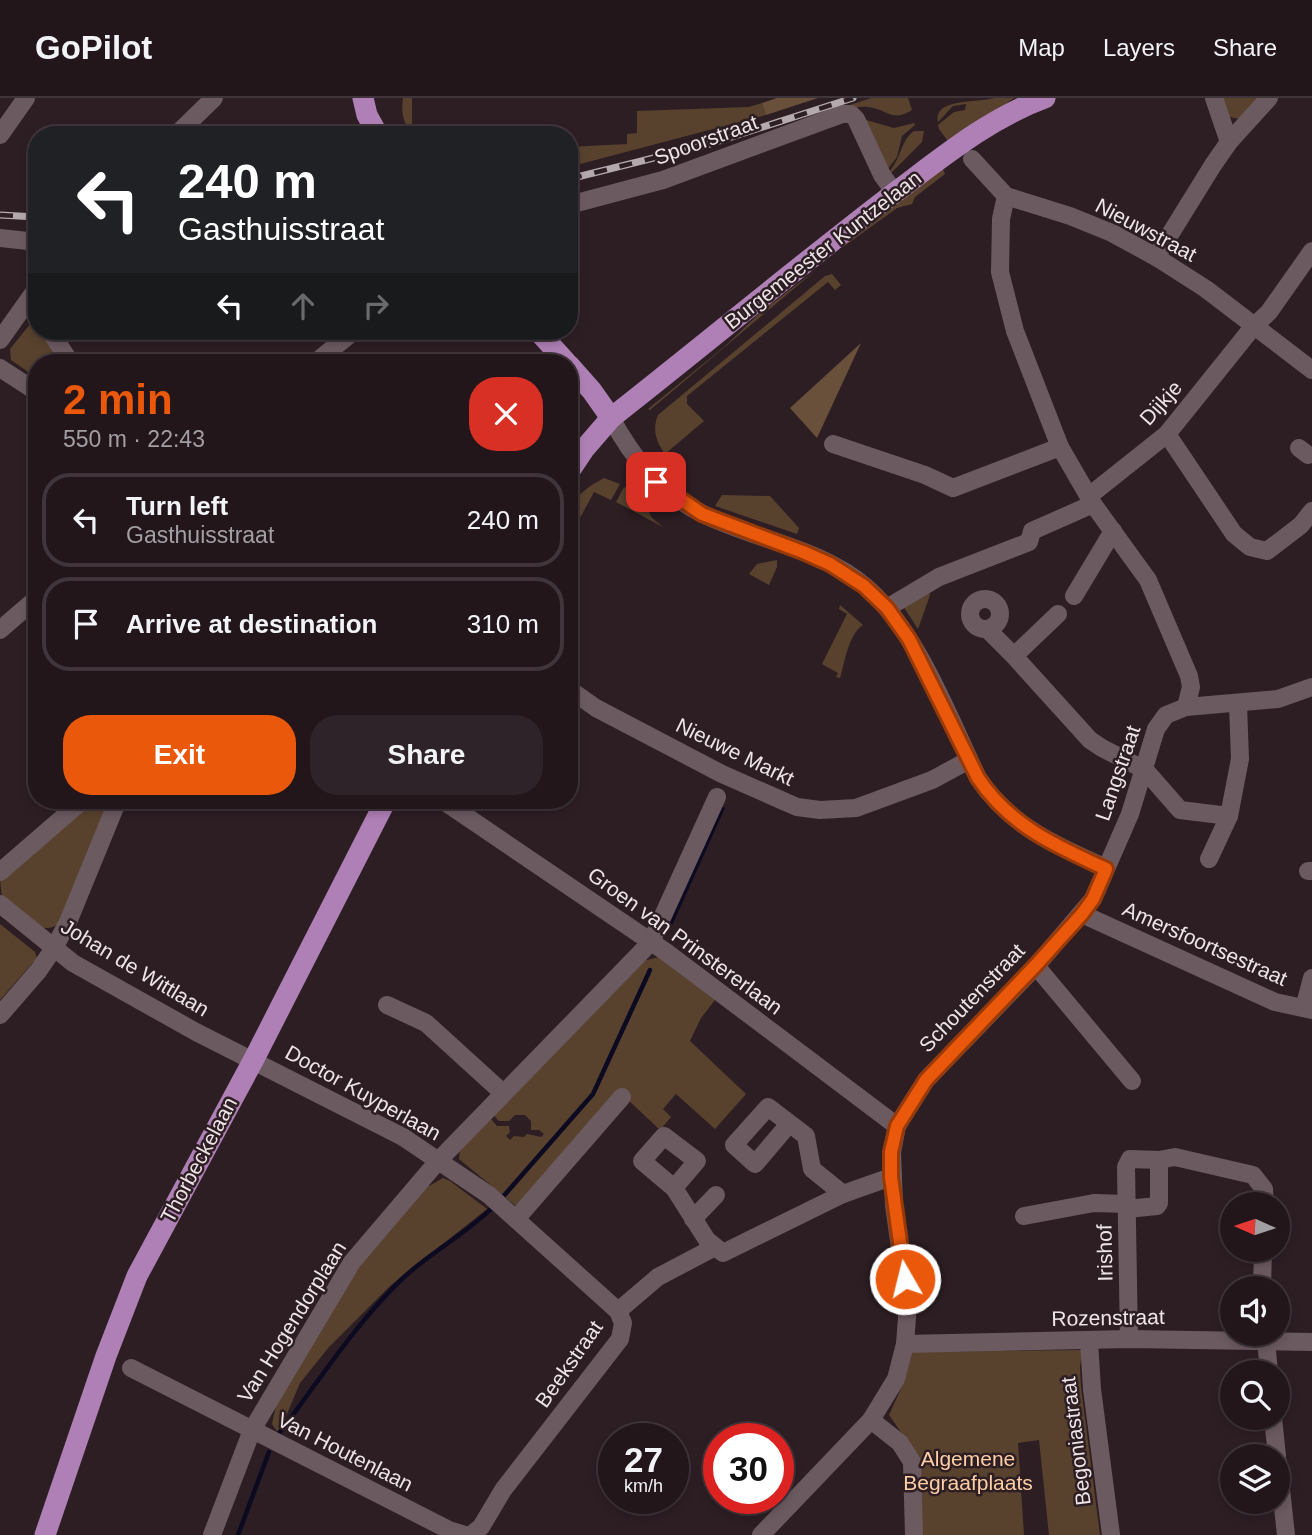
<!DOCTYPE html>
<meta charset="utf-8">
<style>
body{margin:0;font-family:Arial,sans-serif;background:#2e2328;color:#f1f3f6;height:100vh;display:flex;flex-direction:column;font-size:26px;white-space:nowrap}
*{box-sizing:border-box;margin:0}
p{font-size:23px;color:#a29fa3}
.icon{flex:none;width:38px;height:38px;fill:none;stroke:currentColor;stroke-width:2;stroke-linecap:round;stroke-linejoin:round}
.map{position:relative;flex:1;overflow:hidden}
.panel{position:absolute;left:28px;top:256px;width:550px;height:455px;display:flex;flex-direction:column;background:#22161b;border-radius:28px;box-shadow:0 4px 10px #0003,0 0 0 2px #3f353a}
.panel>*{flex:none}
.guide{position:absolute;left:28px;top:28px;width:550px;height:214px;border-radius:28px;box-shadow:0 4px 10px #0003,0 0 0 2px #3f353a;background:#202124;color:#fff;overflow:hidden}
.needle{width:46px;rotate:273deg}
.tools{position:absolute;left:1220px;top:1094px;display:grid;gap:14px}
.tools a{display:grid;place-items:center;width:70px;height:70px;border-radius:50%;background:#22161b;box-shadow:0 4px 10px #0003,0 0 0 2px #3f353a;font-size:35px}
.speed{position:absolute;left:598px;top:1325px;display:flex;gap:14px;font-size:35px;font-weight:700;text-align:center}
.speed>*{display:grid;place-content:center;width:91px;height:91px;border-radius:50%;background:#22161b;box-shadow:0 4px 10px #0003,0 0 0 2px #3f353a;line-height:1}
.speed small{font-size:18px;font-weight:400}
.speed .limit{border:10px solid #d22;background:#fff;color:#111}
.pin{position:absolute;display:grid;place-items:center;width:60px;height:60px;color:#fff;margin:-30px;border-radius:14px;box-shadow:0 4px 10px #0006}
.me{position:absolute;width:77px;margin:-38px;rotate:352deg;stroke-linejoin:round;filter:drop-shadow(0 0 5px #0008)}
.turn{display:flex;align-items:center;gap:24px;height:147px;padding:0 35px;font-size:32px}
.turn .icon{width:91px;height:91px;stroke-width:2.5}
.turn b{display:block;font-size:49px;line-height:60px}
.lanes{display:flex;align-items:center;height:66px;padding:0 35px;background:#0003;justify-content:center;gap:35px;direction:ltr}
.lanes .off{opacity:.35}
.round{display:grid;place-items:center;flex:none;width:74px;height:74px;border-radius:28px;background:#2e2328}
.summary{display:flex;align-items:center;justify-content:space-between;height:119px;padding:0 35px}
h1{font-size:42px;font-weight:700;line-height:52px;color:#ea580c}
.primary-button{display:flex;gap:14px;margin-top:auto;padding:14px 35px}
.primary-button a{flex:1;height:80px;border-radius:28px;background:#ea580c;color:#fff;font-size:28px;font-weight:700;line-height:80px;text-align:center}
.primary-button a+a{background:#2e2328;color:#f1f3f6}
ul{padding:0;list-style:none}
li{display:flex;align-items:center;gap:21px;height:94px;margin:0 14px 10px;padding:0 21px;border:4px solid #3f353a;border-radius:28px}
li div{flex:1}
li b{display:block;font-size:26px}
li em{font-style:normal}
header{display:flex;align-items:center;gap:42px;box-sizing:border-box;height:98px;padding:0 35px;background:#22161b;border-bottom:2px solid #3f353a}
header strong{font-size:33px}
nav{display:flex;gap:38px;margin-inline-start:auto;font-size:24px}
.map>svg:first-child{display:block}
.green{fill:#58422e}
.forest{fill:#69503b}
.water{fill:#0c0a21}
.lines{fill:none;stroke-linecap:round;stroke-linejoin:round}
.stream{stroke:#0c0a21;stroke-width:4.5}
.minor{stroke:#6c5a61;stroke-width:18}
.major{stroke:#af80b6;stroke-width:21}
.rail-casing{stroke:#b4a9ad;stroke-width:7}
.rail{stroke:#2d1e24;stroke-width:4.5;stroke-dasharray:13;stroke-linecap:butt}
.route-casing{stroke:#983908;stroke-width:18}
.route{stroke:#ea580c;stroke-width:12}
.labels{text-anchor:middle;stroke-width:5;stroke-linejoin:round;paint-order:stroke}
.street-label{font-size:21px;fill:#eee4e7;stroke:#2d1e24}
.park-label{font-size:21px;fill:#fecea5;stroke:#2d1e24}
</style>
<header>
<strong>GoPilot</strong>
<nav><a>Map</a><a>Layers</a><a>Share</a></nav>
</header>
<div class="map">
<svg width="1312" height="1437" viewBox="0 0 1312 1437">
<rect width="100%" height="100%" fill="#2d1e24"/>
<g class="green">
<path d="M403,0H412V28H424L418,37H412C403,24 401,15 403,0Z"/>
<path d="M871,0H908L912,12C891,25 888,11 868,9C859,8 852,11 844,9Z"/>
<path d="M994,0H1014L950,46L939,31L938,27L954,14L965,12L966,6L953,8L938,24C933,0 977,5 994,0Z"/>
<path d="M1220,0H1264L1240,21L1229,19Z"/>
<path d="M762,5L766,17L569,69V49L627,46V36L637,35V13L749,9Z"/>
<path d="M863,21L894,30L914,25L915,27L902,38L897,59L887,72Z"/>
<path d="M914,33H924L922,44L891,75H888C902,60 900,43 914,33Z"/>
<path d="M942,69L945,76L915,99L912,106L897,110L843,149V145Z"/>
<path d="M816,172L650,312L648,311L724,249L761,214Z"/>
<path d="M832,176L841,187L835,192L828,184L687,298V306L704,323L665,356C656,343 652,332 658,317L825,178Z"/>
<path d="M31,225L37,226V233H42L61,264H37V280L11,262L10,251Z"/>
<path d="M604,380L620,386L611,402L594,394L580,420L572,416L569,422C569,401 587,389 604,380Z"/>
<path d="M624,389L636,395L637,402L642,401L652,420L663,429L616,404Z"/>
<path d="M722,397L770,398L799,430L797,436L715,408Z"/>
<path d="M777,462V469L769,487L749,476L757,466Z"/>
<path d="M928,493L930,497L918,531L903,508Z"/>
<path d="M840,507L863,527C848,537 845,564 840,580L836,579L838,575L822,566L847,516L839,511Z"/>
<path d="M86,702H113L59,826C37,840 19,813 2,800L0,781Z"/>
<path d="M0,826L35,854L37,860L0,902Z"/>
<path d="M659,859L715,902L701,920L690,943L746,996L715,1031L676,996L663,1011L671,1019L660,1032L626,1000L516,1108L459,1061L460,1052L491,1021L497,1028H509L510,1034L506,1038L510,1042L514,1038L524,1039L527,1036L541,1039L544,1036L539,1032H531V1023L525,1017H515L509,1023H499L491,1015L643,863Z"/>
<path d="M443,1080L450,1083L487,1111L391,1187L329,1249L300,1285L281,1330L277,1333L272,1326L277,1303L350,1183L379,1140L425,1086L429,1088Z"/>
<path d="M1082,1252L1080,1270L1081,1289L1100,1437H1049L1039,1342L1018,1345L1024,1437H919L915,1354L889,1317L904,1284L911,1254Z"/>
</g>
<g class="forest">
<path d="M777,0H818L766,17L762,5Z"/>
<path d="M861,245L817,340L790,310Z"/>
</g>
<path class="water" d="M719,707L725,710L671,830L665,828Z"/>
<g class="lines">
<g class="stream">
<path d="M501,1101L593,996L650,872"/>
<path d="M280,1334C319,1283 355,1226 402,1181C430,1154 467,1136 495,1107"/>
<path d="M238,1437L269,1354"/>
</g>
<g class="minor">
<path d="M1214,0L1229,44"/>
<path d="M0,37L26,0"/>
<path d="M176,37L214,0"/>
<path d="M972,61L1006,98L1070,118L1112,135L1156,159L1206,191L1312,272"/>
<path d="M1006,98L1001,121L1000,174L1015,233L1060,349L1093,406L1148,482L1189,578L1191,589L1186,609"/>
<path d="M569,107L663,82L842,16H851L856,21L882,77L895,95"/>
<path d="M0,140L37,144"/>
<path d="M1156,159L1213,67L1229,44L1269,0"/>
<path d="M50,233L70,264"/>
<path d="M0,242L37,190"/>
<path d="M316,264L354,233"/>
<path d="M0,270L37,294"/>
<path d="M611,320C633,360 659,394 701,415C754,442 819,449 866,489C917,533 949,620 978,680C1010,728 1056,748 1106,770"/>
<path d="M1167,336L1234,436L1250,449L1267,453L1301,427L1312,413"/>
<path d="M833,346L925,377L953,390L1060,349"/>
<path d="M1299,350L1308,357"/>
<path d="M1089,398L1167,336L1253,229L1269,214L1312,153"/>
<path d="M1074,498L1113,433"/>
<circle cx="985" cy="516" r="15"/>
<path d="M887,510L939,479L1029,444L1032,433L1093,406"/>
<path d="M1058,516L1014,558L1090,642L1102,650L1145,672L1180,712L1229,718"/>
<path d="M0,532L37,500"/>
<path d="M988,532L1014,558"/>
<path d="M569,591L596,610L722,676L797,709L820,712L856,710L932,682L969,662"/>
<path d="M442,702L666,854L897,1028"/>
<path d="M1209,761L1229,718L1240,661L1238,606"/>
<path d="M1308,773H1312"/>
<path d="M0,774L83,702"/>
<path d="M0,806L73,865L196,934L403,1039L489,1097L618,1213L623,1225L620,1241L503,1392L481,1429L471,1437"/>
<path d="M1082,816L1275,904L1312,912"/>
<path d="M1036,868L1132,983"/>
<path d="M387,907L426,925L503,995"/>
<path d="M1304,910L1312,880"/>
<path d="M0,917L39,872L54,850L68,824L118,702"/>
<path d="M789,1026L755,1066L734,1047L768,1009L806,1038L812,1071L843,1096"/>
<path d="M664,1038L697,1063L674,1090L642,1063Z"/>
<path d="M674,1090L707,1142L723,1155L843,1096L891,1079"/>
<path d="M1127,1111L1157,1108L1159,1105V1062"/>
<path d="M1024,1118L1094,1105L1127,1106"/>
<path d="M516,1121L622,999"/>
<path d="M693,1121L716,1097"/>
<path d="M1262,1190L1263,1152"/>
<path d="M618,1213L658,1179L715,1149"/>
<path d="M1129,1241L1126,1069L1130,1061L1159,1062L1175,1059L1253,1077L1264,1091L1265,1106"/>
<path d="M1266,1242L1269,1274"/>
<path d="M1089,1243L1092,1291L1111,1437"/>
<path d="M905,1246L1129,1241L1312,1244"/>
<path d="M131,1270L449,1432L465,1437"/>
<path d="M1273,1320L1277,1358"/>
<path d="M871,1322L900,1345L912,1364L914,1437"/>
<path d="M1278,1364L1286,1437"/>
<path d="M212,1437L252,1332L352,1164L438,1063L651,844L717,699"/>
<path d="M761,1437L871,1322L896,1281L905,1246L908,1206L894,1107L892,1054L897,1028L926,982L1036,868L1093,801L1130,716L1156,631L1166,617L1186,609L1278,601L1312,589"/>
</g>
<g class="major">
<path d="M363,0L367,17L378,37"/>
<path d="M538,233L566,264"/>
<path d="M569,267L592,293L611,320"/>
<path d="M569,374L585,350L611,320C704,247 795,171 889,99C939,62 987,21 1045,0"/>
<path d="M45,1437L106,1258L137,1178L254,961L386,702"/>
</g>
<g class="rail-casing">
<g id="rail">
<path d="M569,81L710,46L853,0"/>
<path d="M0,117L37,119"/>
</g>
</g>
<use href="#rail" class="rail"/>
</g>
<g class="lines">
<g class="route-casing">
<path id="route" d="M656,384L702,416L803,454L830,466L864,488L887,510L909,541L978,680C1010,728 1056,748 1106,771L1093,801L1082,816L1036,867L926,982L897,1028L891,1054V1079L905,1181"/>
</g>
<use href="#route" class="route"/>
</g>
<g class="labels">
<g class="street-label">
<text transform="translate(706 42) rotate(-20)" y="7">Spoorstraat</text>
<text transform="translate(1146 132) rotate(28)" y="7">Nieuwstraat</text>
<text transform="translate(823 152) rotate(-38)" y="7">Burgemeester Kuntzelaan</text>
<text transform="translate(1161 305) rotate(-48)" y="7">Dijkje</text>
<text transform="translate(735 654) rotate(26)" y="7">Nieuwe Markt</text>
<text transform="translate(1118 675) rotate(-71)" y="7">Langstraat</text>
<text transform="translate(685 843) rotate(36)" y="7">Groen van Prinstererlaan</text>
<text transform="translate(1205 846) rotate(24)" y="7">Amersfoortsestraat</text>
<text transform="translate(135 870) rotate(31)" y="7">Johan de Wittlaan</text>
<text transform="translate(972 900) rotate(-46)" y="7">Schoutenstraat</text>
<text transform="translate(363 995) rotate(29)" y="7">Doctor Kuyperlaan</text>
<text transform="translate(199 1062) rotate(-62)" y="7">Thorbeckelaan</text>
<text transform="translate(1105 1155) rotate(-91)" y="7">Irishof</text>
<text transform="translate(1108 1220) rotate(-1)" y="7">Rozenstraat</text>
<text transform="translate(292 1224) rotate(-58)" y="7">Van Hogendorplaan</text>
<text transform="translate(569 1266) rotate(-55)" y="7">Beekstraat</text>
<text transform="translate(1076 1343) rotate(-97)" y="7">Begoniastraat</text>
<text transform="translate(345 1354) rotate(27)" y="7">Van Houtenlaan</text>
</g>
<g class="park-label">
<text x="968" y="1368">Algemene<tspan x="968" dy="24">Begraafplaats</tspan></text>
</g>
</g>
</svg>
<div class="tools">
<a><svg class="needle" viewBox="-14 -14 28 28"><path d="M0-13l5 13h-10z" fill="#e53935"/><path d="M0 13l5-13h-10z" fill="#a29fa3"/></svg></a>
<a><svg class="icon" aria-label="sound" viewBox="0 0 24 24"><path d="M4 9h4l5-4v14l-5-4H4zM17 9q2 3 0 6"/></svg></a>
<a><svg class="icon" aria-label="search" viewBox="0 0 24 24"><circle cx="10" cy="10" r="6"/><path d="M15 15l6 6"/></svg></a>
<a><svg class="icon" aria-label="layers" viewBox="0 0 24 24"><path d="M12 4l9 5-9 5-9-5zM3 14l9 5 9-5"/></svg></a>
</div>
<div class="speed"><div>27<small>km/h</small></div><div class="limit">30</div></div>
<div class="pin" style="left:656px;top:384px;background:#d93025"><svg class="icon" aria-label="arrive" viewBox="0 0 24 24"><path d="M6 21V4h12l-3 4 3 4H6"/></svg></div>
<svg class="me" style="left:905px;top:1181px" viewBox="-20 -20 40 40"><circle r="17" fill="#ea580c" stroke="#fff" stroke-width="3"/><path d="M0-11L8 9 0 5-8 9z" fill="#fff"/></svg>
<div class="guide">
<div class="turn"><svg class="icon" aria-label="left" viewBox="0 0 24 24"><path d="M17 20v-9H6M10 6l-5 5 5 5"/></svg><div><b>240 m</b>Gasthuisstraat</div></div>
<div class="lanes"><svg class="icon" aria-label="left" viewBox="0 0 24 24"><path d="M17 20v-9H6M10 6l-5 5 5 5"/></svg><svg class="icon off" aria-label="ahead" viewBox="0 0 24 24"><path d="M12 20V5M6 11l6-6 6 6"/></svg><svg class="icon off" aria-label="right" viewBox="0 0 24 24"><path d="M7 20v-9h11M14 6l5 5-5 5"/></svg></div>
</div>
<section class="panel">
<div class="summary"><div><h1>2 min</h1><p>550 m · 22:43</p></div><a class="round" style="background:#d93025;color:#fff"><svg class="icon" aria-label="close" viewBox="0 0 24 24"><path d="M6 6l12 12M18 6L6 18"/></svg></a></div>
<ul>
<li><svg class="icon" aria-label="left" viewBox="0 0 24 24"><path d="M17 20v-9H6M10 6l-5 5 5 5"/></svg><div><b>Turn left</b><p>Gasthuisstraat</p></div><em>240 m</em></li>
<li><svg class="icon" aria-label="arrive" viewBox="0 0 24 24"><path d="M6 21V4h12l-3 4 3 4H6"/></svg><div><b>Arrive at destination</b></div><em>310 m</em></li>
</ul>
<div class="primary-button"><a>Exit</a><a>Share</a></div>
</section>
</div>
